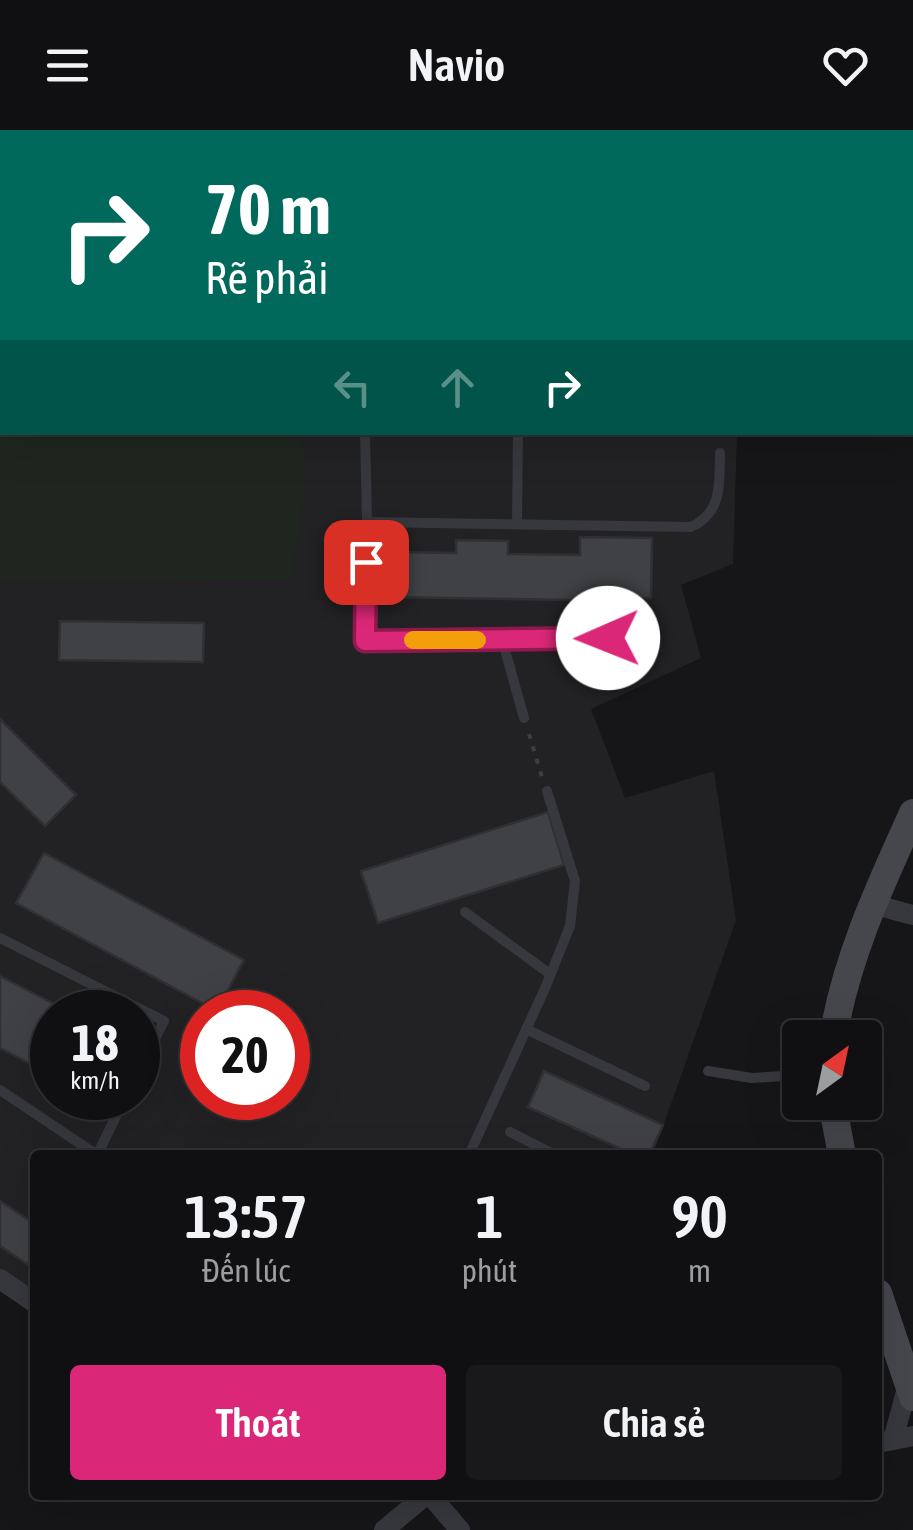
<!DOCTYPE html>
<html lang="vi">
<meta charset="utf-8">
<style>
body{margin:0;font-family:"Asap Condensed",sans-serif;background:#19191b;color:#f1f3f6;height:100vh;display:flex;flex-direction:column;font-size:38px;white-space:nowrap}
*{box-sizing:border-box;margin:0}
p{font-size:32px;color:#9c9d9f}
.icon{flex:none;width:55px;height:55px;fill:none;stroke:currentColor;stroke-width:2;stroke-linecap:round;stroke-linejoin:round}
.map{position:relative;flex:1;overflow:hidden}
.panel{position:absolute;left:30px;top:1020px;width:852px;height:350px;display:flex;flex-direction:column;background:#101012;border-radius:10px;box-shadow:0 10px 40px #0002,0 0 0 2px #303032}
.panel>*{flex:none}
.guide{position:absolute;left:0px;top:0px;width:915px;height:305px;box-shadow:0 10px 40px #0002,0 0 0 2px #303032;background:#00695c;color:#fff;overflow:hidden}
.needle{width:65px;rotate:33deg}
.buttons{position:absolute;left:782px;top:890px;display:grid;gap:20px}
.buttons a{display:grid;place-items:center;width:100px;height:100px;border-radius:10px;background:#101012;box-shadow:0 10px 40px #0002,0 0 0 2px #303032;font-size:50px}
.speed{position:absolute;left:30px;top:860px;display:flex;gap:20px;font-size:50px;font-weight:700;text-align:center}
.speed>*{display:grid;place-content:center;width:130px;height:130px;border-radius:50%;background:#101012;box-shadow:0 10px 40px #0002,0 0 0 2px #303032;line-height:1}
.speed small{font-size:25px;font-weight:400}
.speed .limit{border:15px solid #d22;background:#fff;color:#111}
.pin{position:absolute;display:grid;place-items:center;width:85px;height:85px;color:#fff;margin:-42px;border-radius:20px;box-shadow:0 5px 15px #0006}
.me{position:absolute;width:110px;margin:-55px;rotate:269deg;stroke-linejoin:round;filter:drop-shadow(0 0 8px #0008)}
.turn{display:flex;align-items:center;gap:35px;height:210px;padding:0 40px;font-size:45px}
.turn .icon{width:130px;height:130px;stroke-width:2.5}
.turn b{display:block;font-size:70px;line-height:85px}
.lanes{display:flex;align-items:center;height:95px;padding:0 40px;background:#0003;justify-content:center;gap:50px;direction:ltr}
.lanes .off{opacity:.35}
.eta{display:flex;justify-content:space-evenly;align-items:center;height:170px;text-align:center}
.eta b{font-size:60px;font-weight:600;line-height:70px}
.cta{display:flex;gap:20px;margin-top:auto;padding:20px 40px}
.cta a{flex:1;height:115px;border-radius:10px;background:#db2777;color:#fff;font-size:40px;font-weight:600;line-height:115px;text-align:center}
.cta a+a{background:#19191b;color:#f1f3f6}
header{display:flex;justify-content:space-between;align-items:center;height:130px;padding:0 40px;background:#101012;font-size:45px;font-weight:600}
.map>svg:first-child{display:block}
.built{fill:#222225;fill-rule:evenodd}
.green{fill:#1e261f}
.building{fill:#404145;stroke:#303034;stroke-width:2.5}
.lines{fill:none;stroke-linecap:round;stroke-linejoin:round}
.path{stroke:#3d3f44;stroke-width:4;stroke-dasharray:5 8;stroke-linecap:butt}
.lane{stroke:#37383d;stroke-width:10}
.street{stroke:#37383d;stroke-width:20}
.secondary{stroke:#45474d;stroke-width:28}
.route-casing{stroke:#8e194d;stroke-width:25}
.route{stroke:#db2777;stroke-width:18}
.slow{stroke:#f59e0b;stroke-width:18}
</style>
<header><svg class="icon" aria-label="menu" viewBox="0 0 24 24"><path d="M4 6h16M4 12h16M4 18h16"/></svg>Navio<svg class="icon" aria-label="heart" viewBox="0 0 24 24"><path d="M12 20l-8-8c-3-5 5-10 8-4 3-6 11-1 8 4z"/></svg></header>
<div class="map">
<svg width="913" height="1400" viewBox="0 0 913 1400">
<rect width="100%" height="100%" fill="#161618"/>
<g class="built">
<path d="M0,0L5,2H2V302L737,303L733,434L681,455L701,528L591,579L625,668L714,641L736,790L653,1025H35V1162L0,1139ZM52,882H138V968H52ZM202,882H288V968H202Z"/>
<path d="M21,0H790L792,2H20Z"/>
</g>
<path class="green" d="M0,244H2V302L299,303C312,350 300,403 290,450L0,449Z"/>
<g class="building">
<rect x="293" y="0" width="167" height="2"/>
<rect x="548" y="0" width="174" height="2"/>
<path d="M580,407L652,408L651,468H617V483H580V470L387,467V422L456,423V410L508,411V424L580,425Z"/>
<path d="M60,491L204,493L203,532L59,530Z"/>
<path d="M0,589L76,665L45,696L0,652Z"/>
<path d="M548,682L564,735L378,793L361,741Z"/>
<path d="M44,723L244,830L217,881L16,773Z"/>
<path d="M0,846L70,882H52V945L0,918Z"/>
<path d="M544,941L663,995L649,1025H634L528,977Z"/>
<path d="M0,1071L35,1094V1121L27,1134L0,1116Z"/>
</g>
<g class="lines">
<path class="path" d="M529,604L542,647"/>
<g class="lane">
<path d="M16,0L21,2"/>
<path d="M195,2L197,0"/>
<path d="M521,2V0"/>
<path d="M731,2V0"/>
<path d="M0,192L2,189"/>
<path d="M365,302L367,392L365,511L608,508"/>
<path d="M367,392L691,397C723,382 719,354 720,323"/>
<path d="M517,394L518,302"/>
<path d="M502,509L524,588"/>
<path d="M465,782L550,844"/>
<path d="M0,808L164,891L138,943"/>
<path d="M526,899L645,956"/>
<path d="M708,941L752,948L800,945"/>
<path d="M0,960L97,1025"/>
<path d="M510,1002L555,1025"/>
<path d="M97,1025L125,968"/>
<path d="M469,1025L546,856L570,796L575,751L547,661"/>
</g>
<g class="street">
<path d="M872,774L913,785"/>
<path d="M0,1149L35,1173"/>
<path d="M893,1310L908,1254"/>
<path d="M878,1313L913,1306"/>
<path d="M430,1365L460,1400"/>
<path d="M384,1400L426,1365"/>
</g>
<g class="secondary">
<path d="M833,908C846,828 880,756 913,683"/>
<path d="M832,972L842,1025"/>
<path d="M878,1163L913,1267"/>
</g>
</g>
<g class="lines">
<g class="route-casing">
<path id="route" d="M366,432L365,511L608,508"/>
</g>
<use href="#route" class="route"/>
<path class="slow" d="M413,510H477"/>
</g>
</svg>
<div class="buttons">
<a><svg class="needle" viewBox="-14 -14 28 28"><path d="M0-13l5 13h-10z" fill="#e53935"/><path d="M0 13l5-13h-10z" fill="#9c9d9f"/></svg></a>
</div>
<div class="speed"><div>18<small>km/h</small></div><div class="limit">20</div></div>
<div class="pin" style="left:366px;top:432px;background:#d93025"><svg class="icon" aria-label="arrive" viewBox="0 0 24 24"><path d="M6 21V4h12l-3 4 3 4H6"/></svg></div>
<svg class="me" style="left:608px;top:508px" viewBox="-20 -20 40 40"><circle r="19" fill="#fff"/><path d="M0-13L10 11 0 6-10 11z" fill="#db2777"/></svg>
<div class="guide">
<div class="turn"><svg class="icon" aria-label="right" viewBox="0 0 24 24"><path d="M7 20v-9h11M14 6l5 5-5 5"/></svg><div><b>70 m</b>Rẽ phải</div></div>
<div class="lanes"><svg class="icon off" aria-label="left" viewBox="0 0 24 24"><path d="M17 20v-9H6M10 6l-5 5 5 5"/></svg><svg class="icon off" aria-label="ahead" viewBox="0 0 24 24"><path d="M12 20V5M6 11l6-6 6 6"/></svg><svg class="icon" aria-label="right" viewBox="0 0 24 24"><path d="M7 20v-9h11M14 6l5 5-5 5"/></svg></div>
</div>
<section class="panel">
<div class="eta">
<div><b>13:57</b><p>Đến lúc</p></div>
<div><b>1</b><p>phút</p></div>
<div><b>90</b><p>m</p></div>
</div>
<div class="cta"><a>Thoát</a><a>Chia sẻ</a></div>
</section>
</div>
